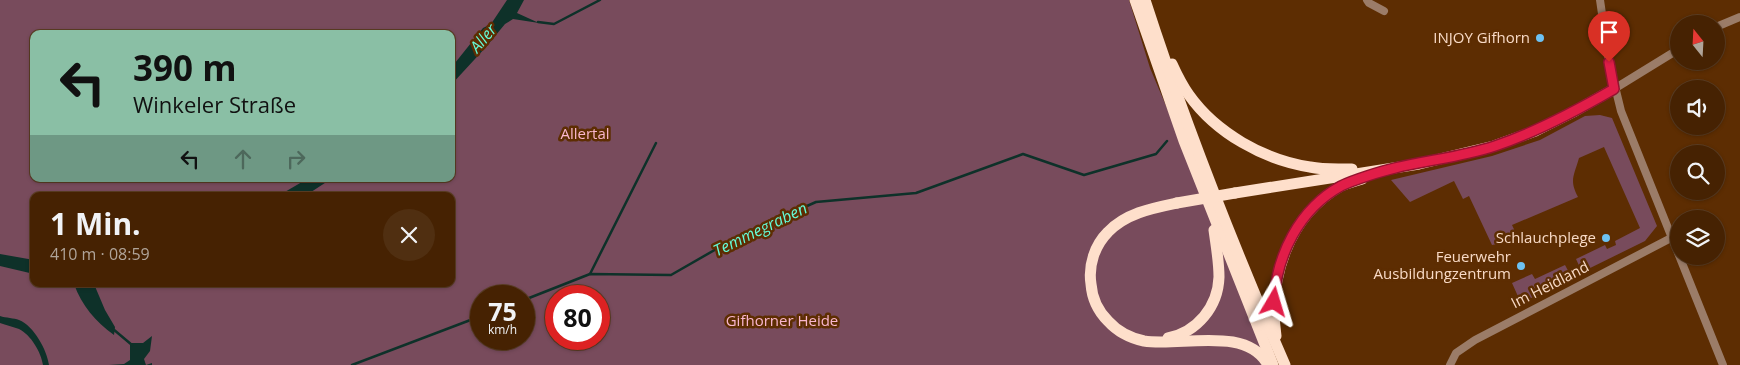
<!DOCTYPE html>
<html lang="de">
<meta charset="utf-8">
<style>
body{margin:0;font-family:"Open Sans",sans-serif;background:#502f11;color:#f1f3f6;height:100vh;display:flex;flex-direction:column;font-size:19px;white-space:nowrap}
*{box-sizing:border-box;margin:0}
p{font-size:16px;color:#b0a499}
.icon{flex:none;width:28px;height:28px;fill:none;stroke:currentColor;stroke-width:2;stroke-linecap:round;stroke-linejoin:round}
.map{position:relative;flex:1;overflow:hidden}
.side{position:absolute;left:30px;top:192px;width:425px;height:95px;display:flex;flex-direction:column;background:#462202;border-radius:10px;box-shadow:0 1px 4px #0004,0 0 0 1px #5e3f24}
.side>*{flex:none}
.hud{position:absolute;left:30px;top:30px;width:425px;height:152px;border-radius:10px;box-shadow:0 1px 4px #0004,0 0 0 1px #5e3f24;background:#8abfa5;color:#111;overflow:hidden}
.needle{width:32px;rotate:342deg}
.fabs{position:absolute;left:1670px;top:15px;display:grid;gap:10px}
.fabs a{display:grid;place-items:center;width:55px;height:55px;border-radius:50%;background:#462202;box-shadow:0 1px 4px #0004,0 0 0 1px #5e3f24;font-size:25px}
.speed{position:absolute;left:470px;top:285px;display:flex;gap:10px;font-size:25px;font-weight:700;text-align:center}
.speed>*{display:grid;place-content:center;width:65px;height:65px;border-radius:50%;background:#462202;box-shadow:0 1px 4px #0004,0 0 0 1px #5e3f24;line-height:1}
.speed small{font-size:12px;font-weight:400}
.speed .limit{border:8px solid #d22;background:#fff;color:#111}
.pin{position:absolute;display:grid;place-items:center;width:42px;height:42px;color:#fff;margin:-51px -21px;border-radius:50% 50% 50% 0;rotate:-45deg;box-shadow:0 0 5px #0007}
.pin .icon{rotate:45deg}
.me{position:absolute;width:55px;margin:-28px;rotate:7deg;stroke-linejoin:round;filter:drop-shadow(0 0 4px #0008)}
.turn{display:flex;align-items:center;gap:18px;height:105px;padding:0 20px;font-size:22px}
.turn .icon{width:65px;height:65px;stroke-width:2.5}
.turn b{display:block;font-size:35px;line-height:42px}
.lanes{display:flex;align-items:center;height:48px;padding:0 20px;background:#0003;justify-content:center;gap:25px;direction:ltr}
.lanes .off{opacity:.35}
.round{display:grid;place-items:center;flex:none;width:52px;height:52px;border-radius:26px;background:#502f11}
.overview{display:flex;align-items:center;justify-content:space-between;height:85px;padding:0 20px}
h1{font-size:30px;font-weight:700;line-height:38px}
.map>svg:first-child{display:block}
.green{fill:#784b5c;fill-rule:evenodd}
.water{fill:#0e3129}
.lines{fill:none;stroke-linecap:round;stroke-linejoin:round}
.stream{stroke:#0e3129;stroke-width:2.5}
.minor{stroke:#9b7c68;stroke-width:8}
.highway{stroke:#fedfcb;stroke-width:11}
.highway-bridge{stroke:#fedfcb;stroke-width:11}
.route-casing{stroke:#92132f;stroke-width:12}
.route{stroke:#e11d48;stroke-width:9}
.poi-dot{fill:#6dc2f3;stroke:#5d2d02;stroke-width:2}
.labels{text-anchor:middle;stroke-width:5;stroke-linejoin:round;paint-order:stroke}
.poi-label{font-size:15px;fill:#f8dac6;stroke:#5d2d02;text-anchor:end}
.park-label{font-size:15px;fill:#f9b6ce;stroke:#5d2d02}
.street-label{font-size:15px;fill:#f8dac6;stroke:#5d2d02}
.water-label{font-size:16px;font-style:italic;fill:#64fcd9;stroke:#5d2d02}
</style>
<div class="map">
<svg width="1740" height="365" viewBox="0 0 1740 365">
<rect width="100%" height="100%" fill="#5d2d02"/>
<g class="green">
<path d="M0,0H1129L1150,68L1276,365H0ZM34,34H451V179H34ZM34,196H451V284H34ZM481,296H524V339H481ZM556,296H599V339H556Z"/>
<path d="M1600,115L1612,118L1657,226L1645,241L1582,272L1576,259L1605,245L1607,249L1616,245L1615,241L1640,228L1604,147L1579,158C1574,176 1569,180 1578,197L1512,225L1519,240L1492,245L1469,196L1463,199L1454,181L1410,202L1391,180L1492,156L1540,140L1585,116Z"/>
<path d="M1565,265L1572,278L1521,303L1512,283L1532,274L1535,279Z"/>
</g>
<g class="water">
<path d="M507,0H524L517,13L539,23L513,19L505,24L486,47L451,85V68L483,28L491,24Z"/>
<path d="M307,179H331L305,196H278Z"/>
<path d="M0,254L34,260V274L0,266Z"/>
<path d="M74,284H94L105,310L115,327L114,335C95,321 82,306 74,284Z"/>
<path d="M0,316C6,318 14,318 19,320C34,326 47,350 49,365H43C41,352 31,335 19,329C13,327 6,325 0,323Z"/>
<path d="M152,336L150,351L144,359L146,365L152,363V365H109L124,364L130,360V343H143Z"/>
</g>
<g class="lines">
<g class="stream">
<path d="M538,22L554,24L600,0"/>
<path d="M590,274L656,143"/>
<path d="M524,300L590,274L671,275L739,236L816,202L916,193L1023,154L1084,175L1156,154L1167,141"/>
<path d="M113,329L132,345"/>
<path d="M352,365L481,316"/>
</g>
<g class="minor">
<path d="M1367,0L1369,3L1384,11"/>
<path d="M1600,0L1609,62L1621,111L1723,365"/>
<path d="M1716,27L1740,17"/>
<path d="M1614,89L1679,49"/>
<path d="M1450,365L1456,353L1475,340L1671,238"/>
</g>
<g class="highway">
<path d="M1135,0L1184,141L1273,365"/>
<path d="M1145,0C1185,124 1233,245 1285,365"/>
<path d="M1172,64C1177,75 1182,85 1189,95C1216,133 1264,160 1310,167C1324,170 1338,169 1352,169"/>
<path d="M1235,193L1419,164L1494,146L1535,131L1575,111L1614,89"/>
<path d="M1177,203C1153,208 1126,213 1108,232C1095,245 1088,265 1091,284C1092,298 1098,311 1108,321C1117,331 1130,338 1144,341C1180,347 1247,325 1268,365"/>
<path d="M1276,336C1268,279 1288,216 1341,186C1347,183 1355,181 1362,179"/>
<path d="M1168,338C1197,332 1218,307 1219,277C1219,261 1216,245 1214,230"/>
</g>
<path class="highway-bridge" d="M1177,203L1235,193"/>
</g>
<g class="lines">
<g class="route-casing">
<path id="route" d="M1274,302C1276,256 1299,209 1341,186C1353,180 1382,171 1395,168C1428,160 1462,157 1495,146C1537,132 1576,111 1614,89L1609,62"/>
</g>
<use href="#route" class="route"/>
</g>
<g class="poi-dot">
<circle cx="1540" cy="38" r="5"/>
<circle cx="1606" cy="238" r="5"/>
<circle cx="1521" cy="266" r="5"/>
</g>
<g class="labels">
<g class="poi-label">
<text x="1530" y="43">INJOY Gifhorn</text>
<text x="1596" y="243">Schlauchplege</text>
<text x="1511" y="262">Feuerwehr<tspan x="1511" dy="17">Ausbildungzentrum</tspan></text>
</g>
<g class="park-label">
<text x="585" y="139">Allertal</text>
<text x="782" y="326">Gifhorner Heide</text>
</g>
<g class="street-label">
<text transform="translate(1550 285) rotate(-27)" y="5">Im Heidland</text>
</g>
<g class="water-label">
<text transform="translate(483 38) rotate(-50)" y="6">Aller</text>
<text transform="translate(760 229) rotate(-26)" y="6">Temmegraben</text>
</g>
</g>
</svg>
<div class="fabs">
<a><svg class="needle" viewBox="-14 -14 28 28"><path d="M0-13l5 13h-10z" fill="#e53935"/><path d="M0 13l5-13h-10z" fill="#b0a499"/></svg></a>
<a><svg class="icon" aria-label="sound" viewBox="0 0 24 24"><path d="M4 9h4l5-4v14l-5-4H4zM17 9q2 3 0 6"/></svg></a>
<a><svg class="icon" aria-label="search" viewBox="0 0 24 24"><circle cx="10" cy="10" r="6"/><path d="M15 15l6 6"/></svg></a>
<a><svg class="icon" aria-label="layers" viewBox="0 0 24 24"><path d="M12 4l9 5-9 5-9-5zM3 14l9 5 9-5"/></svg></a>
</div>
<div class="speed"><div>75<small>km/h</small></div><div class="limit">80</div></div>
<div class="pin" style="left:1609px;top:62px;background:#d93025"><svg class="icon" aria-label="arrive" viewBox="0 0 24 24"><path d="M6 21V4h12l-3 4 3 4H6"/></svg></div>
<svg class="me" style="left:1274px;top:302px" viewBox="-20 -20 40 40"><path d="M0-17L14 15 0 8-14 15z" fill="#e11d48" stroke="#fff" stroke-width="4"/></svg>
<div class="hud">
<div class="turn"><svg class="icon" aria-label="left" viewBox="0 0 24 24"><path d="M17 20v-9H6M10 6l-5 5 5 5"/></svg><div><b>390 m</b>Winkeler Straße</div></div>
<div class="lanes"><svg class="icon" aria-label="left" viewBox="0 0 24 24"><path d="M17 20v-9H6M10 6l-5 5 5 5"/></svg><svg class="icon off" aria-label="ahead" viewBox="0 0 24 24"><path d="M12 20V5M6 11l6-6 6 6"/></svg><svg class="icon off" aria-label="right" viewBox="0 0 24 24"><path d="M7 20v-9h11M14 6l5 5-5 5"/></svg></div>
</div>
<section class="side">
<div class="overview"><div><h1>1 Min.</h1><p>410 m · 08:59</p></div><a class="round"><svg class="icon" aria-label="close" viewBox="0 0 24 24"><path d="M6 6l12 12M18 6L6 18"/></svg></a></div>
</section>
</div>
